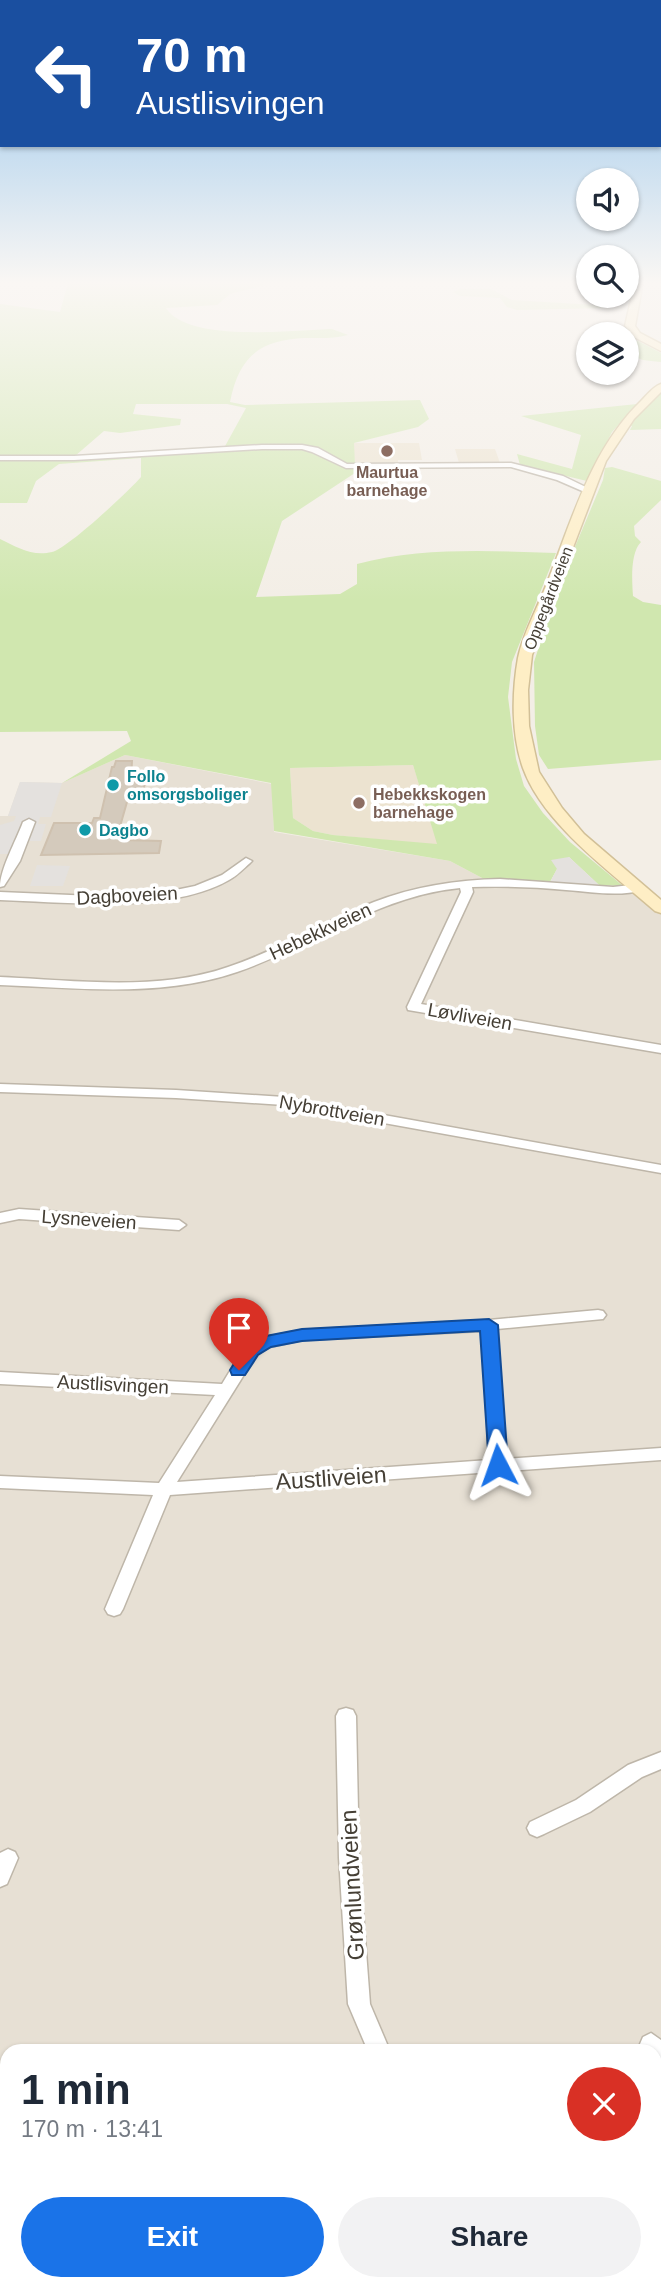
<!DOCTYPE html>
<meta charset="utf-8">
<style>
body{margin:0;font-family:Helvetica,sans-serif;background:#f2f2f3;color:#1f2937;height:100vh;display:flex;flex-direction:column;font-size:26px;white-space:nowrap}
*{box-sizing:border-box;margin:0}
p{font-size:23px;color:#747a83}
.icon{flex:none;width:38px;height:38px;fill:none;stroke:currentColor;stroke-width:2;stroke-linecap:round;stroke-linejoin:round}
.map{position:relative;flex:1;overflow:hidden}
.panel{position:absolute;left:0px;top:2044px;width:662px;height:247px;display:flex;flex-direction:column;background:#fff;border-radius:21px 21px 0 0;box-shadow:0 2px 5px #0004}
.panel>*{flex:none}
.hud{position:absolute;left:0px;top:0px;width:662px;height:147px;box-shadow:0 2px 5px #0004;background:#1a4fa0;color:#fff;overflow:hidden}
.fabs{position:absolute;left:576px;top:168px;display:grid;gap:14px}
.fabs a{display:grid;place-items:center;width:63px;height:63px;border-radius:50%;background:#fff;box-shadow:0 2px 5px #0004;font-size:35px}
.pin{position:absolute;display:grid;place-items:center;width:60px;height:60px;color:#fff;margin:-72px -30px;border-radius:50% 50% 50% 0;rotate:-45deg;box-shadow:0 0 7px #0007}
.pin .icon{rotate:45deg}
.me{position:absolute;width:77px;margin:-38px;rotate:356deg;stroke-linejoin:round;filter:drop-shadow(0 0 5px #0008)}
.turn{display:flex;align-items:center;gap:24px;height:147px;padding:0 21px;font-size:32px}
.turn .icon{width:91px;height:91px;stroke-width:2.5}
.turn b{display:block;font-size:49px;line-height:60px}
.round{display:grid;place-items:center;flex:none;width:74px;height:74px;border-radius:37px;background:#f2f2f3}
.head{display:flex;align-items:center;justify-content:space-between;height:119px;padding:0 21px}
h1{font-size:42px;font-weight:800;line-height:52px}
.cta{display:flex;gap:14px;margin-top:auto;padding:14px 21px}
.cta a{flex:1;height:80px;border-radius:42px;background:#1a73e8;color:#fff;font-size:28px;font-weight:800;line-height:80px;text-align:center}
.cta a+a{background:#f2f2f3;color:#1f2937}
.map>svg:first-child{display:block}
.residential{fill:#e7e0d4}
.commercial{fill:#f5e4d1}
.education{fill:#ece3d0}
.green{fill:#d0e7af;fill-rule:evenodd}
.parking{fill:#e4e1de}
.building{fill:#d4cabc;stroke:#cfc1af;stroke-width:2}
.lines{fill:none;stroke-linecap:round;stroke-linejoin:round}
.minor-casing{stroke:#beb6a9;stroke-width:3}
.secondary-casing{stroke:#d2c097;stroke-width:3}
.minor{fill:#fff;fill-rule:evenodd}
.secondary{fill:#feeec5;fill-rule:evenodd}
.route{fill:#1a73e8;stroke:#114b97;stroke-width:2}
.education-dot{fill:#8d6e63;stroke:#fff;stroke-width:2.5}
.culture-dot{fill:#0f9aa8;stroke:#fff;stroke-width:2.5}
.labels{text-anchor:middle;stroke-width:7;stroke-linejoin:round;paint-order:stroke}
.far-education-label{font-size:16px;font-weight:bold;fill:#785e54;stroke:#fff}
.far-street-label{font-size:16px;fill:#453f35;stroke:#fff}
.far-culture-label{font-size:16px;font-weight:bold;fill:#0d838f;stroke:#fff;text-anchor:start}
.street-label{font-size:19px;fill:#453f35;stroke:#fff}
.near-street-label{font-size:23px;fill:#453f35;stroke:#fff}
</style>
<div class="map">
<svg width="661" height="2290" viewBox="0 0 661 2290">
<rect width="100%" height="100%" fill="#f3eee6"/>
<g class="residential">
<path d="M125,755L272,784L274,832L450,861L484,879L623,886L661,899V2290H624L621,2284H654V2051H7V2175H0V816H8L20,782L62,783Z"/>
<rect x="106" y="2284" width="184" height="6"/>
</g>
<g class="commercial">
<path d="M0,2175H7V2284H106V2290H0Z"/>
<path d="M290,2284H453L452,2290H290Z"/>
<path d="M490,2284H621L624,2290H493Z"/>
</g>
<g class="education">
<path d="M353,443H419L422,460H398V463L355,464Z"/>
<path d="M455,449H495L500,463H459Z"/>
<path d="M413,765L438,845L333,835L313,831L293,818L290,768Z"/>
</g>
<g class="green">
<path d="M82,282H267L261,286L230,294L217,305L166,308C188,343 293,330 332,329L348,335C334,339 319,338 305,338C259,340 239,357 230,402L245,405L420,400L429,419L418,427L354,443L355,464L361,469L282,521L256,597L340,594L357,584V564C422,547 489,551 556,553L512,662L508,697L516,759L524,786L543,813L570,842L623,886L599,885L569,857L557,869L550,882L484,879L450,861L274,831L271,783L125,755L62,783L131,741L127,731L0,732V539C17,547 32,557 52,552C67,549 129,491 141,477V458L59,464L36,481L27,503H0V304L60,312L68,283ZM136,404H227L246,408L224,448L75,456L104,431L120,433L180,425L181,419L133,414ZM413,765L437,844L333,835L313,831L293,818L290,768Z"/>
<path d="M460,289H491L512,300L595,305L605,308L517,310L507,307L500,298L460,296L453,292Z"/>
<path d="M627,340L638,341L661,353V362C646,360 640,362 627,351Z"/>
<path d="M661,392V429L630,430L632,426L627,424Z"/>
<path d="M637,404L612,432L587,481L520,465L517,454L572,469L581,435L521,416Z"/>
<path d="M612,467L661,481V500L634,526L635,536L641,542C630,553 632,581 633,596L643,602L661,605V760L548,769L539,755L535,726L534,662L559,585L603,480L605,468Z"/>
</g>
<g class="parking">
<path d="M20,782L62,783L51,817H40L38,824H46L41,841H29L24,854H0V825L14,821L16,816H8Z"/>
<path d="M569,857L599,885L550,882L557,869L551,860Z"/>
<path d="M37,865L70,866L63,886H30Z"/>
</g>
<path class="building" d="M116,761H132L131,779H146L142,795H129L117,837H123L122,840L161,841L159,853L41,855L54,823H92L94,818H100L112,767H114Z"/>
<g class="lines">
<g class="minor-casing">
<g id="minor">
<path d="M262,445H302L318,448L347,464L511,463L563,476L594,491L587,493L557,480L511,467L346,468L312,452L302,449H262L74,460H0V456H74Z"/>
<path d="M29,819L35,822L20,861L4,886L0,887C0,869 16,841 23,822Z"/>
<path d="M246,858L252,861L250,863C243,869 237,876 229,880C170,914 66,902 0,900V892L94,896L166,892L195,886L222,875Z"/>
<path d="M500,879L613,887L640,884L646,888L644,890C618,897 593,892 566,890C535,887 503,886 472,887L473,892L421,1004L661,1045V1053L408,1010L407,1007L461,892L460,888C378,896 313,946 237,972C161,998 79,988 0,985V977C75,980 156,992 228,967C279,950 325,921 374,902C415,886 457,880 500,879Z"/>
<path d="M0,1084L176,1090L284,1097L661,1165V1173L284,1105L176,1098L0,1092Z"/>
<path d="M19,1209L179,1220L186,1225L179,1230L19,1219L0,1223V1213Z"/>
<path d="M598,1310L603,1311L606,1315L603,1319L497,1329L506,1459L661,1448V1460L170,1495L123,1609L120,1614L114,1616L108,1614L105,1609L153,1495L0,1488V1476L159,1483L215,1395L0,1384V1372L222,1384L245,1346L266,1337L302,1330L489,1320ZM482,1331L489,1460L177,1482L257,1354L270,1347L302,1340Z"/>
<path d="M346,1708L353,1710L356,1716L359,1858L370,2004L390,2051H368L348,2004L339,1858L336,1716L339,1710Z"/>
<path d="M661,1752V1769L642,1777L590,1812L544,1834L537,1837L530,1834L527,1828L530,1822L576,1800L628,1765Z"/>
<path d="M8,1849L15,1852L18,1858L7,1884L0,1887V1853Z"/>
<path d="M651,2033L661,2040V2070L654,2067V2051H643L640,2044L643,2037Z"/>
<path d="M458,2284H482L484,2290H460Z"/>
</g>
</g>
<g class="secondary-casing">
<g id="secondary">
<path d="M635,282H643L635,326L640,333L661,344V351L634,337L625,326Z"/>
<path d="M661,384V392L634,419L606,461L532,655L528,690L529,726L539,772L562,808L584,834L661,900V913L655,911C612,873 543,824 523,768C511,734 512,692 518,658C523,633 538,607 547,583C572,520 591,449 641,401C647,395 653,387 661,384Z"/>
</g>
</g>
<use href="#minor" class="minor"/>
<use href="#secondary" class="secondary"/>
</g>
<linearGradient id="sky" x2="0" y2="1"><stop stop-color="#8cc0eb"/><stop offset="0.47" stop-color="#faf7f4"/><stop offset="1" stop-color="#faf7f4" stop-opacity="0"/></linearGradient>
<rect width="661" height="602" fill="url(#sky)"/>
<path class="route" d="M489,1319L498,1325L508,1465L505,1470H491L489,1465L480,1331L302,1341L271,1347L258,1355L245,1375H232L230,1370L245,1346L266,1336L302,1329Z"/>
<g class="education-dot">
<circle cx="387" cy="451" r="7"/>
<circle cx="359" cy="803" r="7"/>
</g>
<g class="culture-dot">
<circle cx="113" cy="785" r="7"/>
<circle cx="85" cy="830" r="7"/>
</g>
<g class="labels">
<g class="far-education-label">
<text x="387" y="478">Maurtua<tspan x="387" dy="18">barnehage</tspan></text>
<text x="373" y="800" text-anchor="start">Hebekkskogen<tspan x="373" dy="18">barnehage</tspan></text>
</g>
<g class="far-street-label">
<text transform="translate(548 598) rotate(-69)" y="6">Oppegårdveien</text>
</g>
<g class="far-culture-label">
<text x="127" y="782">Follo<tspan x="127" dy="18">omsorgsboliger</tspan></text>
<text x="99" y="836">Dagbo</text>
</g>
<g class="street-label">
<text transform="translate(127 895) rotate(-3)" y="7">Dagboveien</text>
<text transform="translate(320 931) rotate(-25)" y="7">Hebekkveien</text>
<text transform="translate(470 1016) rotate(10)" y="7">Løvliveien</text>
<text transform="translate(332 1110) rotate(10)" y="7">Nybrottveien</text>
<text transform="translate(89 1219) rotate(4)" y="7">Lysneveien</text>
<text transform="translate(113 1384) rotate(3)" y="7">Austlisvingen</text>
</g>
<g class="near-street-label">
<text transform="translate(331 1478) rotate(-4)" y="8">Austliveien</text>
<text transform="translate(352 1885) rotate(-93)" y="8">Grønlundveien</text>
</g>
</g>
</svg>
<div class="fabs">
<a><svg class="icon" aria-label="sound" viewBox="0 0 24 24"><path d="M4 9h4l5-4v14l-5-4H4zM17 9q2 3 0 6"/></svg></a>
<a><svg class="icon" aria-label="search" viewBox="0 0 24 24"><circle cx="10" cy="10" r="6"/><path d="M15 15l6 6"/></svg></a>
<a><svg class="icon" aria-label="layers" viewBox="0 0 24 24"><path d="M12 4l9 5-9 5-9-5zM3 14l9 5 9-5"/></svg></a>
</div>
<div class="pin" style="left:239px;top:1370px;background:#d93025"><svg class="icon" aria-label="arrive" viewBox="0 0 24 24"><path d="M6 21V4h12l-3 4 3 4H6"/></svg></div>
<svg class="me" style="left:498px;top:1465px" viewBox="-20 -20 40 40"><path d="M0-17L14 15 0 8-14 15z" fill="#1a73e8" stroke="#fff" stroke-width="4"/></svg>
<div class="hud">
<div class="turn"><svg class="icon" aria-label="left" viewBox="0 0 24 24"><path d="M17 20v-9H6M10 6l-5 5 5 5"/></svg><div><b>70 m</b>Austlisvingen</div></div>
</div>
<section class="panel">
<div class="head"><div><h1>1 min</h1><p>170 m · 13:41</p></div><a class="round" style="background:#d93025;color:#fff"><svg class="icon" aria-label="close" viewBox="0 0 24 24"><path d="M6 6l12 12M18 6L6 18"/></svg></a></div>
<div class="cta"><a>Exit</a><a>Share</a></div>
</section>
</div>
